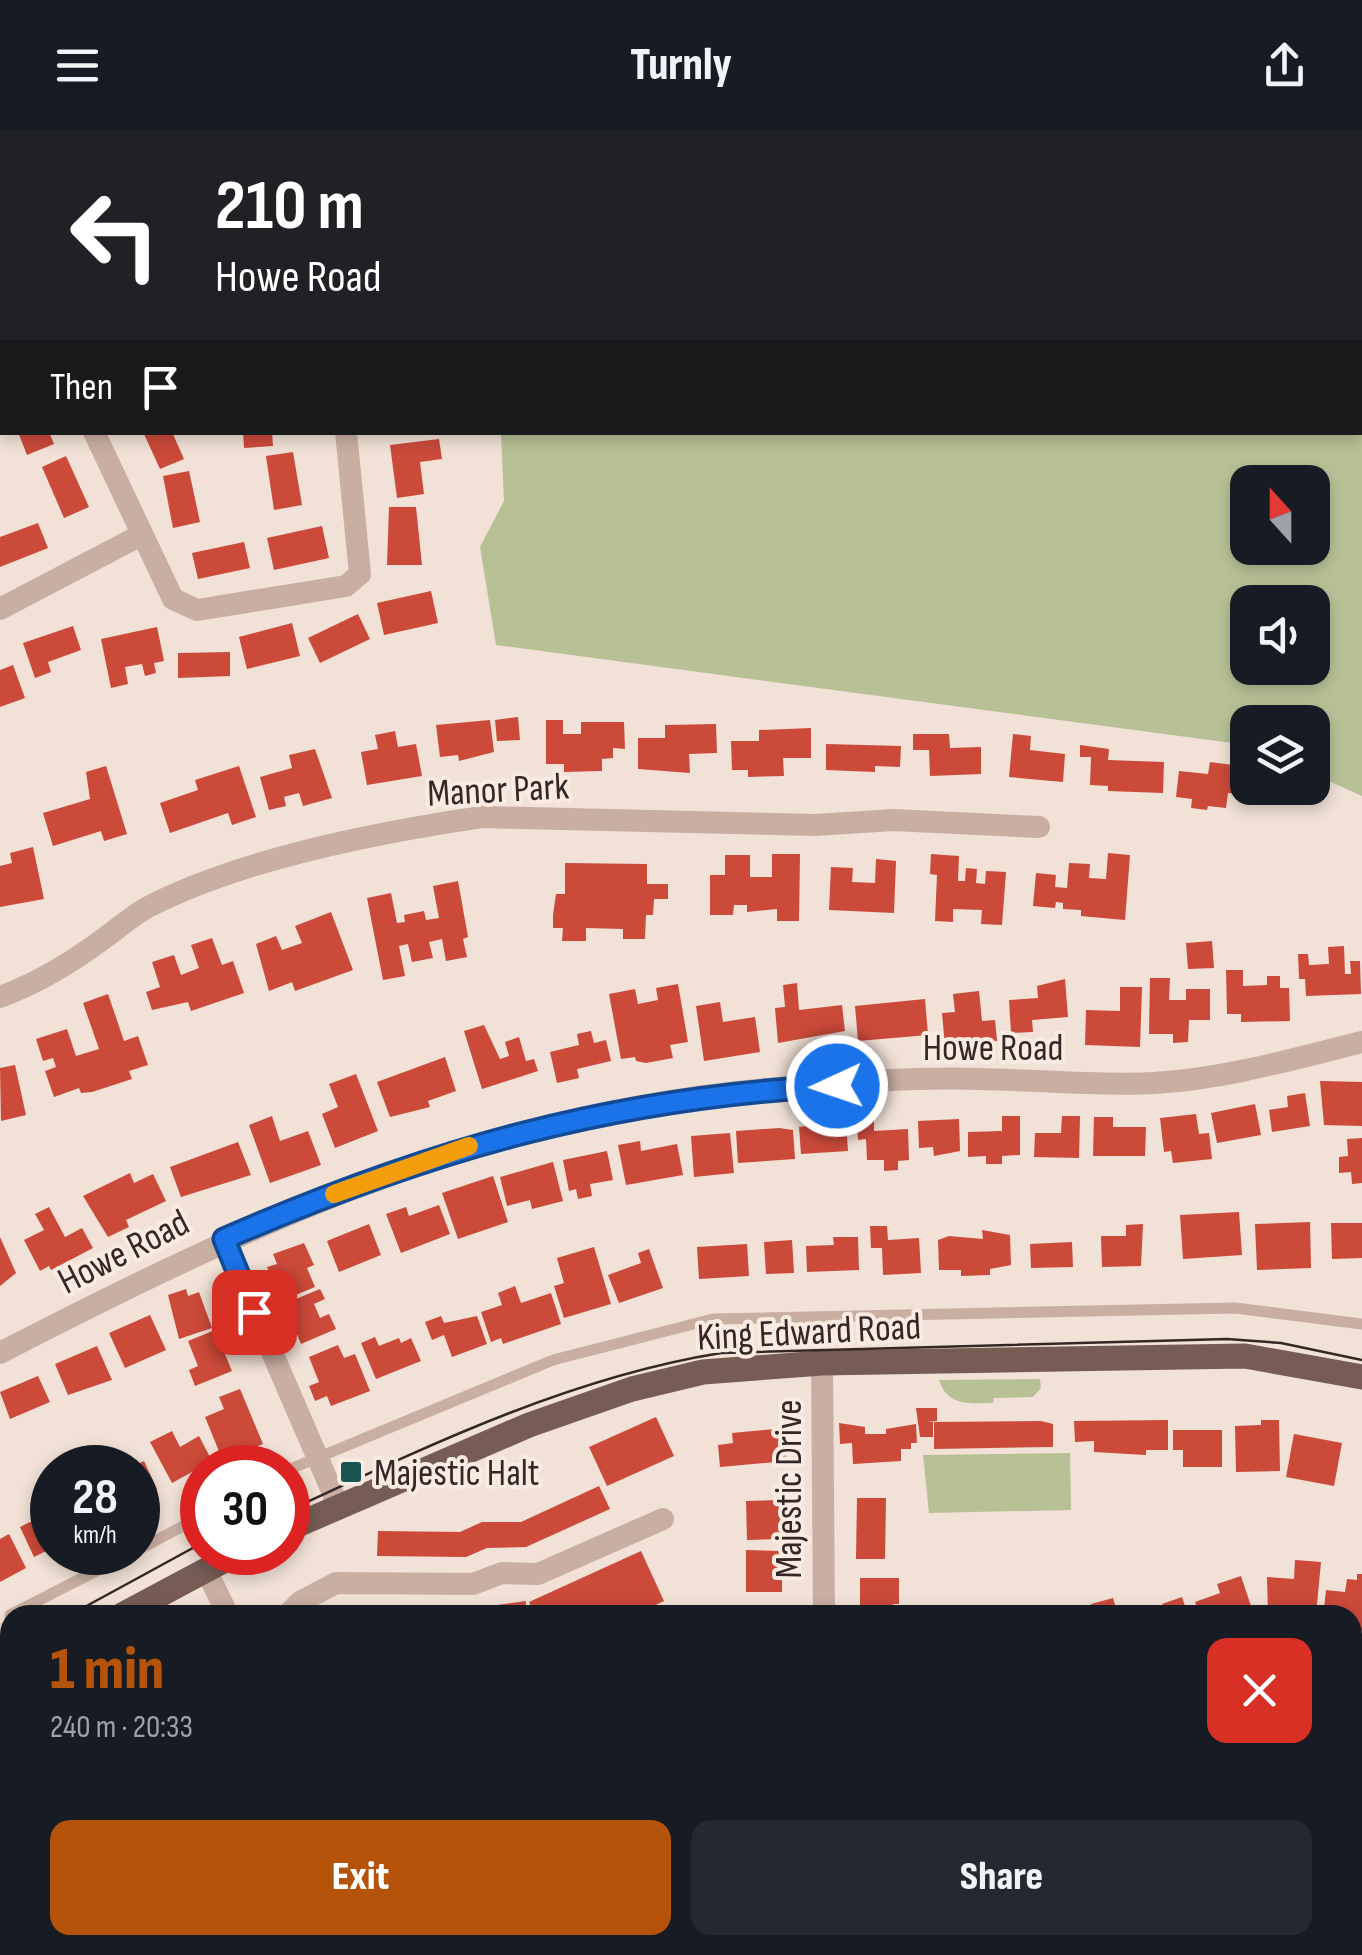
<!DOCTYPE html>
<meta charset="utf-8">
<style>
body{margin:0;font-family:"Sofia Sans Condensed",sans-serif;background:#242831;color:#f1f3f6;height:100vh;display:flex;flex-direction:column;font-size:38px;white-space:nowrap}
*{box-sizing:border-box;margin:0}
p{font-size:32px;color:#9ea1a6}
.icon{flex:none;width:55px;height:55px;fill:none;stroke:currentColor;stroke-width:2;stroke-linecap:round;stroke-linejoin:round}
.map{position:relative;flex:1;overflow:hidden}
.details{position:absolute;left:0px;top:1475px;width:1362px;height:350px;display:flex;flex-direction:column;background:#171b24;border-radius:30px 30px 0 0;box-shadow:0 5px 15px #0003}
.details>*{flex:none}
.hud{position:absolute;left:0px;top:0px;width:1362px;height:305px;box-shadow:0 5px 15px #0003;background:#202124;color:#fff;overflow:hidden}
.needle{width:65px;rotate:339deg}
.tools{position:absolute;left:1230px;top:335px;display:grid;gap:20px}
.tools a{display:grid;place-items:center;width:100px;height:100px;border-radius:20px;background:#171b24;box-shadow:0 5px 15px #0003;font-size:50px}
.speed{position:absolute;left:30px;top:1315px;display:flex;gap:20px;font-size:50px;font-weight:700;text-align:center}
.speed>*{display:grid;place-content:center;width:130px;height:130px;border-radius:50%;background:#171b24;box-shadow:0 5px 15px #0003;line-height:1}
.speed small{font-size:25px;font-weight:400}
.speed .limit{border:15px solid #d22;background:#fff;color:#111}
.pin{position:absolute;display:grid;place-items:center;width:85px;height:85px;color:#fff;margin:-42px;border-radius:20px;box-shadow:0 5px 15px #0006}
.me{position:absolute;width:110px;margin:-55px;rotate:267deg;stroke-linejoin:round;filter:drop-shadow(0 0 8px #0008)}
.turn{display:flex;align-items:center;gap:35px;height:210px;padding:0 50px;font-size:45px}
.turn .icon{width:130px;height:130px;stroke-width:2.5}
.turn b{display:block;font-size:70px;line-height:85px}
.then{display:flex;align-items:center;height:95px;padding:0 50px;background:#0003;gap:20px;font-size:38px}
.round{display:grid;place-items:center;flex:none;width:105px;height:105px;border-radius:20px;background:#242831}
.overview{display:flex;align-items:center;justify-content:space-between;height:170px;padding:0 50px}
h1{font-size:60px;font-weight:800;line-height:75px;color:#b45309}
.action{display:flex;gap:20px;margin-top:auto;padding:20px 50px}
.action a{flex:1;height:115px;border-radius:20px;background:#b45309;color:#fff;font-size:40px;font-weight:800;line-height:115px;text-align:center}
.action a+a{background:#242831;color:#f1f3f6}
header{display:flex;justify-content:space-between;align-items:center;height:130px;padding:0 50px;background:#171b24;font-size:45px;font-weight:800}
.map>svg:first-child{display:block}
.green{fill:#b8c196;fill-rule:evenodd}
.building{fill:#cb4a3a}
.lines{fill:none;stroke-linecap:round;stroke-linejoin:round}
.lane{stroke:#c9afa2;stroke-width:11}
.street{stroke:#c9afa2;stroke-width:22}
.primary{stroke:#765c55;stroke-width:25}
.tram{stroke:#342725;stroke-width:2.5}
.route-casing{stroke:#114b97;stroke-width:25}
.route{stroke:#1a73e8;stroke-width:18}
.slow{stroke:#f59e0b;stroke-width:18}
.poi-dot{fill:#195652;stroke:#f9ebe2;stroke-width:4}
.labels{text-anchor:middle;stroke-width:8;stroke-linejoin:round;paint-order:stroke}
.street-label{font-size:38px;fill:#342725;stroke:#f9ebe2}
.poi-label{font-size:38px;fill:#342725;stroke:#f9ebe2;text-anchor:start}
</style>
<header><svg class="icon" aria-label="menu" viewBox="0 0 24 24"><path d="M4 6h16M4 12h16M4 18h16"/></svg>Turnly<svg class="icon" aria-label="share" viewBox="0 0 24 24"><path d="M12 15V3M7 8l5-5 5 5M5 13v7h14v-7"/></svg></header>
<div class="map">
<svg width="1362" height="1825" viewBox="0 0 1362 1825">
<rect width="100%" height="100%" fill="#f1e1d6"/>
<g class="green">
<path d="M502,0H1362V666L1313,644L1312,592H1248L1247,615L496,515L480,417L504,371L501,303L1360,302V2ZM1312,352V418H1248V352ZM1312,472V538H1248V472Z"/>
<path d="M1040,1249L1041,1258L1033,1267L994,1268L993,1273C969,1273 948,1277 939,1250Z"/>
<path d="M1070,1323L1071,1380L929,1383L923,1325Z"/>
<path d="M0,1624L10,1626V1815H320L338,1825H0Z"/>
<path d="M506,1815H870L889,1825H455L490,1823Z"/>
</g>
<g class="building">
<path d="M18,302H49L54,314L27,325Z"/>
<path d="M143,302H172L184,329L160,339Z"/>
<path d="M243,302H272L273,316L244,318Z"/>
<path d="M439,309L442,329L420,332L424,364L397,368L390,315Z"/>
<path d="M293,322L302,375L274,380L266,326Z"/>
<path d="M66,326L89,377L64,388L42,337Z"/>
<path d="M189,341L200,392L173,398L163,346Z"/>
<path d="M389,377H416L422,435H387Z"/>
<path d="M38,393L48,418L0,437V407Z"/>
<path d="M322,396L329,428L274,440L267,408Z"/>
<path d="M244,412L250,438L198,449L192,423Z"/>
<path d="M431,461L438,493L384,505L377,473Z"/>
<path d="M358,484L370,509L320,533L308,508Z"/>
<path d="M292,493L300,526L247,539L239,507Z"/>
<path d="M73,496L81,520L48,532L51,542L35,548L23,513Z"/>
<path d="M157,497L164,531L154,533L156,543L145,546L142,534L125,537L128,554L111,558L101,509Z"/>
<path d="M230,522V546L178,548V523Z"/>
<path d="M13,535L25,568L0,577V540Z"/>
<path d="M518,587L520,610L497,611L495,590Z"/>
<path d="M490,590L494,622L459,631L458,625L440,627L436,595Z"/>
<path d="M546,590H563V604H581V592H624L625,619L613,618V628L602,629V641L564,642V634H546Z"/>
<path d="M716,594L717,623L689,624L690,643L638,639V608H665V595Z"/>
<path d="M811,598V628H783L784,646L748,647V640H732L731,611H759V600Z"/>
<path d="M395,601L398,617L416,614L422,646L367,655L361,622L378,619L375,605Z"/>
<path d="M913,604H949L950,618L981,617V644L930,646L929,620H913Z"/>
<path d="M1013,604L1031,606L1030,620L1065,624L1063,652L1009,647Z"/>
<path d="M826,614L901,616L900,637L875,636V642L826,640Z"/>
<path d="M1080,615L1109,619L1108,630L1164,632L1163,663L1108,661V656L1090,655L1091,627H1080Z"/>
<path d="M315,619L332,668L303,676L299,663L284,667L286,676L269,680L260,647L292,638L289,625Z"/>
<path d="M1210,632L1248,637V658H1258L1257,666L1228,663L1226,678L1208,676L1207,680L1191,678L1192,669L1176,667L1179,641L1208,644Z"/>
<path d="M106,636L127,704L104,711L101,701L53,716L43,683L90,669L86,642Z"/>
<path d="M239,636L256,687L232,695L228,683L170,703L160,673L198,660L195,650Z"/>
<path d="M33,717L44,769L0,777V736L12,733L10,723Z"/>
<path d="M1108,723L1130,725L1125,790L1081,786V780L1063,779V773L1056,772L1055,778L1033,776L1036,743L1056,745L1055,757L1067,758L1069,733L1090,734L1089,748L1106,749Z"/>
<path d="M772,724H800L799,791H777V779L747,782V775H734L733,785H710V745H725V725H750V747H772Z"/>
<path d="M931,724L959,726L958,751H965L966,738L977,739L976,753L985,754L986,741L1006,742L1002,795L981,794L982,780L953,779V792L935,791L937,745L930,744Z"/>
<path d="M876,729L896,731L894,783L829,780L831,737L853,738L852,752L875,753Z"/>
<path d="M565,733L647,734V754H668V769H654L653,785H646L645,809H623V799L586,798V811H562L563,798H553V785L556,764H565Z"/>
<path d="M458,751L468,807L463,809L467,827L446,831L442,809L429,812L433,828L412,832L408,814L399,816L405,846L383,850L367,768L391,763L397,793L405,792L404,785L424,781L426,790L439,788L433,756Z"/>
<path d="M331,782L353,840L295,861L292,852L269,861L256,814L276,806L282,820L302,813L295,796Z"/>
<path d="M212,808L222,835L233,831L244,863L191,881L188,872L152,880L146,862L160,857L152,832L174,825L181,845L199,838L191,815Z"/>
<path d="M1212,811L1214,838L1188,839L1186,813Z"/>
<path d="M1344,816L1345,844H1351L1350,831H1360L1361,864L1306,866L1305,849H1299L1298,824H1308L1309,835L1329,834L1328,817Z"/>
<path d="M1226,840H1243V856L1267,855V846H1280V858H1289L1290,891L1241,892V884H1227Z"/>
<path d="M1150,848H1170L1169,870H1186V859H1210V890H1189L1188,912L1173,913V904H1149Z"/>
<path d="M1065,849L1068,887L1032,890L1033,902L1011,903L1009,870L1038,868L1037,856Z"/>
<path d="M797,853L799,880L842,875L845,901L778,913L775,878L785,877L783,855Z"/>
<path d="M678,854L688,912L670,915L673,928L646,933L636,931L635,927L621,929L609,864L635,859L638,874L658,870L656,858Z"/>
<path d="M1120,857H1142L1140,917L1085,915L1086,880L1120,881Z"/>
<path d="M979,861L982,891L995,890L997,911L945,916L942,883L955,882L953,864Z"/>
<path d="M108,864L124,911L138,906L148,935L129,941L132,949L92,962L81,963L79,958L54,967L45,941L56,937L53,928L43,931L36,909L67,899L76,926L99,919L83,873Z"/>
<path d="M925,869L928,905L858,911L855,876Z"/>
<path d="M720,872L723,892L755,887L760,922L704,931L696,876Z"/>
<path d="M484,895L500,929L509,926L505,912L519,907L526,931L534,929L538,941L482,959L464,901Z"/>
<path d="M591,901L594,913L606,910L611,931L577,939L579,948L557,953L550,922L579,915L577,904Z"/>
<path d="M445,927L456,961L428,971L430,977L390,987L377,952Z"/>
<path d="M15,935L26,985L1,991L0,938Z"/>
<path d="M356,944L378,1001L335,1018L322,984L338,977L329,954Z"/>
<path d="M1320,951L1362,952V996L1324,995Z"/>
<path d="M1305,963L1310,996L1272,1002L1269,980L1288,977L1287,966Z"/>
<path d="M1255,974L1261,1005L1217,1013L1211,983Z"/>
<path d="M1196,984L1199,1004L1209,1003L1212,1029L1173,1033L1171,1021L1164,1022L1160,988Z"/>
<path d="M272,986L280,1011L308,1001L321,1035L270,1053L249,995Z"/>
<path d="M1002,986H1020V1025L1002,1026V1034H986V1026L968,1027V1002L1002,1001Z"/>
<path d="M1062,986H1080L1079,1028L1034,1027L1035,1003H1061Z"/>
<path d="M1094,987H1113V997H1146L1145,1026H1093Z"/>
<path d="M959,989L960,1021L934,1026L933,1017L919,1018L918,991Z"/>
<path d="M874,990V1001L908,999L909,1030L898,1031V1040L884,1041V1030H867L866,1009L858,1010L857,991Z"/>
<path d="M846,991L848,1021L801,1024L799,997Z"/>
<path d="M779,998L793,1000L795,1029L738,1033L736,1001Z"/>
<path d="M730,1003L734,1043L694,1047L691,1006Z"/>
<path d="M1362,1008V1053L1352,1054L1351,1042L1339,1043V1027L1348,1026L1347,1009Z"/>
<path d="M640,1011L641,1021L677,1014L683,1045L626,1055L618,1015Z"/>
<path d="M238,1012L251,1045L181,1067L170,1037Z"/>
<path d="M607,1021L613,1050L590,1054L592,1066L578,1069L576,1059L569,1061L563,1030Z"/>
<path d="M553,1032L563,1071L532,1079L530,1070L507,1076L500,1047Z"/>
<path d="M130,1043L134,1053L153,1044L166,1071L126,1090L129,1097L108,1107L83,1066Z"/>
<path d="M493,1046L508,1092L458,1109L442,1063Z"/>
<path d="M439,1075L450,1104L401,1123L386,1084L406,1077L409,1086Z"/>
<path d="M49,1077L65,1107L82,1098L93,1118L51,1140L49,1136L40,1141L24,1110L44,1100L35,1084Z"/>
<path d="M1239,1082L1242,1125L1183,1129L1180,1085Z"/>
<path d="M1310,1092L1311,1138L1257,1140L1255,1094Z"/>
<path d="M1331,1093H1362V1128L1332,1129Z"/>
<path d="M369,1094L381,1125L339,1142L327,1111Z"/>
<path d="M1143,1094L1141,1136L1102,1137L1101,1106H1126V1095Z"/>
<path d="M870,1096H887L888,1110L919,1108L921,1143L883,1145L882,1118H871Z"/>
<path d="M982,1100L1010,1105L1011,1135L990,1139V1145L961,1146V1140H939L938,1110L949,1106L983,1109Z"/>
<path d="M0,1107L16,1143L0,1156Z"/>
<path d="M833,1107H858L859,1140L807,1142L806,1116L834,1115Z"/>
<path d="M792,1110L794,1143L766,1144L764,1112Z"/>
<path d="M1072,1112L1073,1137L1031,1138L1030,1114Z"/>
<path d="M304,1113L314,1135L307,1138L315,1157L281,1171L267,1137L277,1134L273,1124Z"/>
<path d="M747,1114L749,1146L699,1149L697,1117Z"/>
<path d="M594,1117L611,1174L564,1188L554,1156L564,1153L557,1128Z"/>
<path d="M649,1119L663,1158L619,1173L608,1145L641,1133L638,1123Z"/>
<path d="M515,1156L521,1173L551,1163L561,1194L503,1214L501,1208L491,1212L481,1182L502,1175L498,1163Z"/>
<path d="M186,1159L188,1166L199,1162L212,1198L179,1209L168,1165Z"/>
<path d="M320,1159L325,1169L314,1174L320,1188L329,1184L336,1199L301,1214L289,1184L295,1182L291,1171Z"/>
<path d="M150,1185L166,1220L125,1238L109,1203Z"/>
<path d="M441,1186L444,1193L477,1186L487,1214L452,1227L444,1205L432,1210L425,1192Z"/>
<path d="M215,1200L232,1241L195,1256L189,1240L198,1236L188,1211Z"/>
<path d="M375,1207L379,1216L399,1208L401,1213L411,1208L421,1231L376,1249L361,1213Z"/>
<path d="M338,1215L344,1228L355,1224L370,1261L331,1276L327,1266L315,1271L309,1256L319,1252L309,1227Z"/>
<path d="M97,1216L112,1250L68,1265L55,1234Z"/>
<path d="M38,1246L50,1272L10,1289L0,1262Z"/>
<path d="M240,1259L263,1314L223,1331L205,1287L224,1279L219,1267Z"/>
<path d="M916,1278H937V1291L926,1292H933V1307H920Z"/>
<path d="M656,1287L674,1326L607,1356L589,1317Z"/>
<path d="M1168,1290V1320H1146V1325L1094,1322V1311L1075,1312L1074,1291Z"/>
<path d="M1261,1290H1279L1280,1341L1236,1342L1235,1296L1261,1295Z"/>
<path d="M1041,1291L1053,1294V1317L934,1319V1292Z"/>
<path d="M839,1293L865,1297V1304H886V1299L916,1294L917,1313H911V1319H901V1331L853,1334L852,1313L840,1314Z"/>
<path d="M795,1297L796,1316L786,1317L787,1331L720,1337L718,1315L733,1313L732,1303Z"/>
<path d="M1173,1300H1222V1337H1183V1320H1173Z"/>
<path d="M172,1301L180,1317L199,1306L212,1331L172,1353L150,1312Z"/>
<path d="M1294,1304L1342,1313L1334,1356L1286,1347Z"/>
<path d="M144,1331L157,1359L138,1368V1338H129Z"/>
<path d="M599,1356L610,1379L526,1417L487,1418L466,1427L377,1426L378,1401L460,1402L482,1392H521Z"/>
<path d="M857,1368H886L885,1429H856Z"/>
<path d="M780,1370L781,1409L747,1410L746,1371Z"/>
<path d="M52,1381V1418L34,1427L20,1397Z"/>
<path d="M9,1404L26,1438L0,1452V1409Z"/>
<path d="M746,1420L782,1421V1462H746Z"/>
<path d="M641,1421L664,1471L635,1485H535L529,1472Z"/>
<path d="M1295,1430L1321,1432L1316,1485H1268L1267,1447L1294,1449Z"/>
<path d="M1357,1444H1362V1502H1352V1485H1328L1329,1478H1324L1326,1460L1345,1462L1347,1449L1357,1450Z"/>
<path d="M1241,1446L1254,1485H1200L1195,1472L1220,1463L1217,1454Z"/>
<path d="M860,1448H899V1474H893V1485H860Z"/>
<path d="M1182,1467L1188,1485H1144L1164,1478L1162,1474Z"/>
<path d="M1113,1468L1118,1485H1094L1091,1474Z"/>
<path d="M526,1471L525,1485H499L497,1475Z"/>
<path d="M370,1479L484,1481L485,1485H370Z"/>
<path d="M1360,1611H1362V1663L1352,1661V1621L1358,1622Z"/>
<path d="M987,1815H1037L1038,1825H987Z"/>
<path d="M1130,1815H1161L1162,1825H1131Z"/>
</g>
<g class="lines">
<g class="lane">
<path d="M288,1340L553,1230L713,1189L1235,1178L1362,1194"/>
<path d="M138,1420L202,1386"/>
<path d="M10,1485L133,1422"/>
</g>
<g class="street">
<path d="M5,0L7,2"/>
<path d="M165,2L170,0"/>
<path d="M0,89L2,88"/>
<path d="M0,244L2,243"/>
<path d="M94,302L173,469L197,480L346,456L360,444L346,302"/>
<path d="M0,479L141,405"/>
<path d="M0,867C40,852 72,832 106,807C120,797 134,784 150,776C242,729 380,702 482,687L816,695L893,690L1039,697"/>
<path d="M223,1109L338,1375"/>
<path d="M0,1223C248,1095 485,983 768,959C837,953 910,947 980,949C1038,950 1096,956 1154,953C1224,949 1294,929 1362,912"/>
<path d="M822,1233L824,1485"/>
<path d="M206,1440L228,1485"/>
<path d="M287,1485L300,1472L336,1453L473,1454L502,1443L538,1444L663,1389"/>
<path d="M1352,1542L1362,1543"/>
</g>
<g class="primary">
<path d="M288,1399L529,1295L632,1259L703,1242L822,1233L1245,1226L1362,1247"/>
<path d="M122,1485L240,1422"/>
<path d="M0,1559L10,1553"/>
</g>
<g class="tram">
<path d="M288,1381C425,1317 570,1247 721,1223L1227,1209L1281,1213L1362,1230"/>
<path d="M70,1485L202,1413"/>
<path d="M0,1528L10,1522"/>
</g>
</g>
<g class="lines">
<g class="route-casing">
<path id="route" d="M254,1182L224,1109C428,1020 613,967 837,956"/>
</g>
<use href="#route" class="route"/>
<path class="slow" d="M334,1064L469,1016"/>
</g>
<rect class="poi-dot" x="339" y="1330" width="24" height="24" rx="5"/>
<g class="labels">
<g class="street-label">
<text transform="translate(498 659) rotate(-3)" y="13">Manor Park</text>
<text x="993" y="930">Howe Road</text>
<text transform="translate(123 1121) rotate(-27)" y="13">Howe Road</text>
<text transform="translate(809 1201) rotate(-3)" y="13">King Edward Road</text>
<text transform="translate(788 1359) rotate(-90)" y="13">Majestic Drive</text>
</g>
<g class="poi-label">
<text x="374" y="1355">Majestic Halt</text>
</g>
</g>
</svg>
<div class="tools">
<a><svg class="needle" viewBox="-14 -14 28 28"><path d="M0-13l5 13h-10z" fill="#e53935"/><path d="M0 13l5-13h-10z" fill="#9ea1a6"/></svg></a>
<a><svg class="icon" aria-label="sound" viewBox="0 0 24 24"><path d="M4 9h4l5-4v14l-5-4H4zM17 9q2 3 0 6"/></svg></a>
<a><svg class="icon" aria-label="layers" viewBox="0 0 24 24"><path d="M12 4l9 5-9 5-9-5zM3 14l9 5 9-5"/></svg></a>
</div>
<div class="speed"><div>28<small>km/h</small></div><div class="limit">30</div></div>
<div class="pin" style="left:254px;top:1182px;background:#d93025"><svg class="icon" aria-label="arrive" viewBox="0 0 24 24"><path d="M6 21V4h12l-3 4 3 4H6"/></svg></div>
<svg class="me" style="left:837px;top:956px" viewBox="-20 -20 40 40"><circle r="17" fill="#1a73e8" stroke="#fff" stroke-width="3"/><path d="M0-11L8 9 0 5-8 9z" fill="#fff"/></svg>
<div class="hud">
<div class="turn"><svg class="icon" aria-label="left" viewBox="0 0 24 24"><path d="M17 20v-9H6M10 6l-5 5 5 5"/></svg><div><b>210 m</b>Howe Road</div></div>
<div class="then">Then<svg class="icon" aria-label="arrive" viewBox="0 0 24 24"><path d="M6 21V4h12l-3 4 3 4H6"/></svg></div>
</div>
<section class="details">
<div class="overview"><div><h1>1 min</h1><p>240 m · 20:33</p></div><a class="round" style="background:#d93025;color:#fff"><svg class="icon" aria-label="close" viewBox="0 0 24 24"><path d="M6 6l12 12M18 6L6 18"/></svg></a></div>
<div class="action"><a>Exit</a><a>Share</a></div>
</section>
</div>
